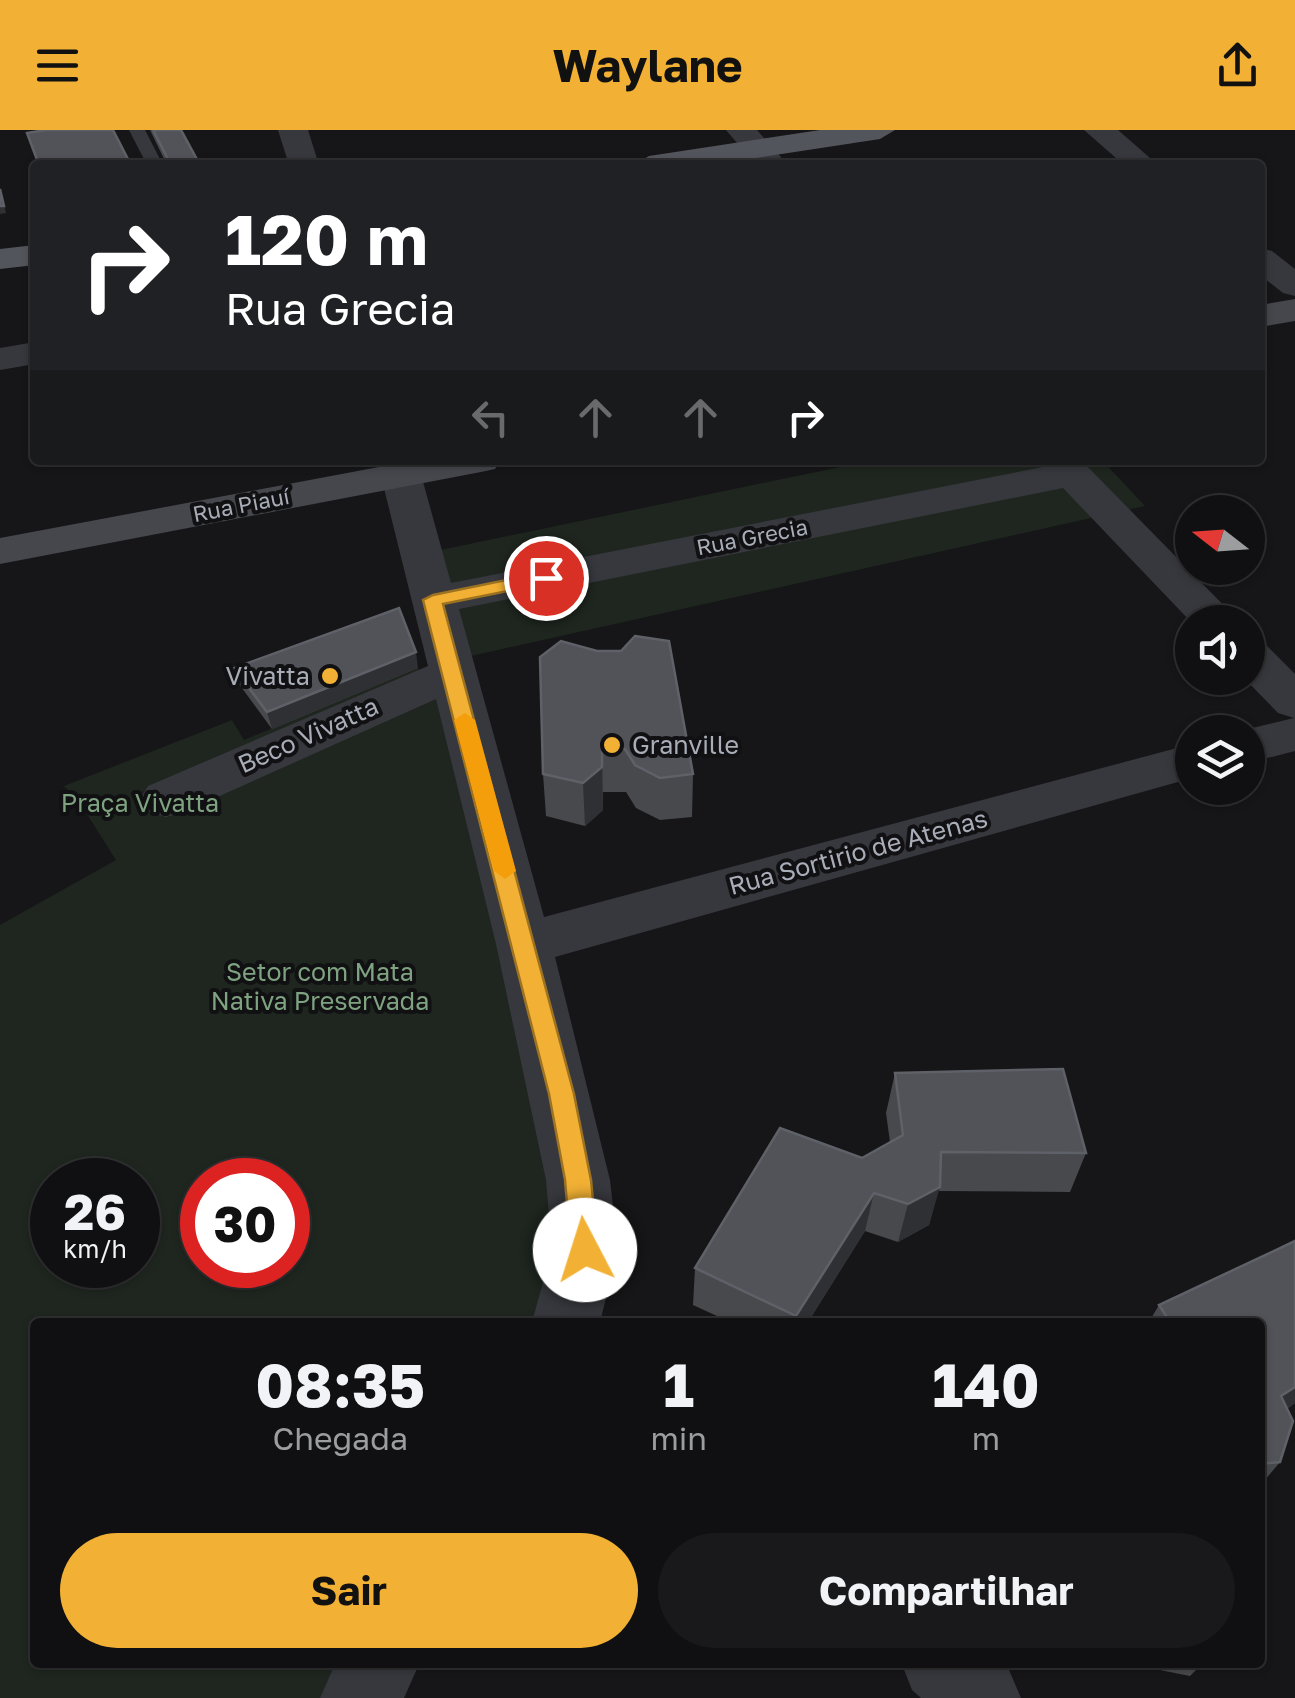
<!DOCTYPE html>
<html lang="pt">
<meta charset="utf-8">
<style>
body{margin:0;font-family:"Golos Text",sans-serif;background:#19191b;color:#f1f3f6;height:100vh;display:flex;flex-direction:column;font-size:38px;white-space:nowrap}
*{box-sizing:border-box;margin:0}
p{font-size:32px;color:#9c9d9f}
.icon{flex:none;width:55px;height:55px;fill:none;stroke:currentColor;stroke-width:2;stroke-linecap:round;stroke-linejoin:round}
.map{position:relative;flex:1;overflow:hidden}
.drawer{position:absolute;left:30px;top:1188px;width:1235px;height:350px;display:flex;flex-direction:column;background:#101012;border-radius:10px;box-shadow:0 2px 8px #0004,0 0 0 2px #303032}
.drawer>*{flex:none}
.banner{position:absolute;left:30px;top:30px;width:1235px;height:305px;border-radius:10px;box-shadow:0 2px 8px #0004,0 0 0 2px #303032;background:#202124;color:#fff;overflow:hidden}
.needle{width:65px;rotate:287deg}
.fabs{position:absolute;left:1175px;top:365px;display:grid;gap:20px}
.fabs a{display:grid;place-items:center;width:90px;height:90px;border-radius:50%;background:#101012;box-shadow:0 2px 8px #0004,0 0 0 2px #303032;font-size:50px}
.speed{position:absolute;left:30px;top:1028px;display:flex;gap:20px;font-size:50px;font-weight:700;text-align:center}
.speed>*{display:grid;place-content:center;width:130px;height:130px;border-radius:50%;background:#101012;box-shadow:0 2px 8px #0004,0 0 0 2px #303032;line-height:1}
.speed small{font-size:25px;font-weight:400}
.speed .limit{border:15px solid #d22;background:#fff;color:#111}
.pin{position:absolute;display:grid;place-items:center;width:85px;height:85px;color:#fff;margin:-42px;border:5px solid #fff;border-radius:50%;box-shadow:0 2px 10px #0007}
.me{position:absolute;width:110px;margin:-55px;rotate:355deg;stroke-linejoin:round;filter:drop-shadow(0 0 8px #0008)}
.turn{display:flex;align-items:center;gap:35px;height:210px;padding:0 30px;font-size:45px}
.turn .icon{width:130px;height:130px;stroke-width:2.5}
.turn b{display:block;font-size:70px;line-height:85px}
.lanes{display:flex;align-items:center;height:95px;padding:0 30px;background:#0003;justify-content:center;gap:50px;direction:ltr}
.lanes .off{opacity:.35}
.eta{display:flex;justify-content:space-evenly;align-items:center;height:170px;text-align:center}
.eta b{font-size:60px;font-weight:700;line-height:70px}
.cta{display:flex;gap:20px;margin-top:auto;padding:20px 30px}
.cta a{flex:1;height:115px;border-radius:60px;background:#f2b134;color:#111;font-size:40px;font-weight:700;line-height:115px;text-align:center}
.cta a+a{background:#19191b;color:#f1f3f6}
header{display:flex;justify-content:space-between;align-items:center;height:130px;padding:0 30px;background:#f2b134;color:#111;font-size:45px;font-weight:700}
.map>svg:first-child{display:block}
.green{fill:#1e261f;fill-rule:evenodd}
.lines{fill:none;stroke-linecap:round;stroke-linejoin:round}
.lane{fill:#37383d;fill-rule:evenodd}
.street{fill:#37383d;fill-rule:evenodd}
.secondary{fill:#45474d;fill-rule:evenodd}
.primary{fill:#53555c;fill-rule:evenodd}
.wall{fill:#47494d}
.shaded-wall{fill:#2f3033}
.building{fill:#525359;stroke:#5f6168;stroke-width:2.5}
.route{fill:#f2b134;stroke:#9d7322;stroke-width:2.5}
.slow{fill:#f59e0b}
.poi-dot{fill:#f2b134;stroke:#111113;stroke-width:4}
.labels{text-anchor:middle;stroke-width:8;stroke-linejoin:round;paint-order:stroke}
.far-street-label{font-size:22px;fill:#a8adb8;stroke:#111113}
.poi-label{font-size:25px;fill:#a8adb8;stroke:#111113;text-anchor:end}
.street-label{font-size:25px;fill:#a8adb8;stroke:#111113}
.park-label{font-size:25px;fill:#7fa381;stroke:#111113}
</style>
<header><svg class="icon" aria-label="menu" viewBox="0 0 24 24"><path d="M4 6h16M4 12h16M4 18h16"/></svg>Waylane<svg class="icon" aria-label="share" viewBox="0 0 24 24"><path d="M12 15V3M7 8l5-5 5 5M5 13v7h14v-7"/></svg></header>
<div class="map">
<svg width="1295" height="1568" viewBox="0 0 1295 1568">
<rect width="100%" height="100%" fill="#161618"/>
<g class="green">
<path d="M874,330H1102L1145,376L435,534L402,428Z"/>
<path d="M418,538L429,567L443,562L570,1115L545,1192H35V1532L357,1533L339,1562L320,1568H0V795L116,730L78,670L64,656L232,590L244,610ZM52,1050H138V1135H52ZM202,1050H288V1135H202Z"/>
</g>
<g class="lines">
<path class="lane" d="M129,0H145L163,35H147Z"/>
<g class="street">
<path d="M278,0H308L319,35H289Z"/>
<path d="M726,0H757L788,35H756Z"/>
<path d="M1084,0H1118L1158,35H1124Z"/>
<path d="M1260,118L1272,121L1295,139V166L1283,163L1260,145Z"/>
<path d="M35,212V234L0,240V218Z"/>
<path d="M377,330H417L451,453L1043,337L1038,330H1081L1240,492L1192,493L1063,358L459,479L544,787L1192,614V648L555,827L610,1050L618,1120L600,1192H532L552,1120L546,1050L496,814L436,569L184,682L166,687L148,682L140,669L148,656L428,536Z"/>
<path d="M1248,509L1264,513L1295,544V621L1248,633V602H1236L1294,588L1278,583L1244,548H1248Z"/>
<path d="M336,1532H420L404,1568H320Z"/>
<path d="M901,1532H1001L1009,1540L1021,1568H921L912,1560Z"/>
</g>
<g class="secondary">
<path d="M1295,169V191L1260,197V175Z"/>
<path d="M416,330H501L495,339L481,342L0,434V408Z"/>
</g>
<g class="primary">
<path d="M820,0H895L880,9L710,35H634L649,26Z"/>
<path d="M35,115V135L0,139V119Z"/>
</g>
</g>
<g class="wall">
<path d="M150,0H181L200,35H167Z"/>
<path d="M561,511L693,644L692,687L660,690L636,678L626,662H603V680L585,696L546,686L543,644Z"/>
<path d="M234,538H418L272,599L239,554Z"/>
<path d="M895,943L1086,1023L1070,1062L938,1061L929,1095L898,1112L865,1101L808,1192H730L693,1175L695,1138L862,1028L890,1012L886,983Z"/>
<path d="M1295,1111V1273L1287,1279L1293,1291L1280,1332L1260,1356V1192H1149L1159,1175Z"/>
<path d="M1120,1532H1204L1190,1546Z"/>
</g>
<g class="shaded-wall">
<path d="M0,59L6,83L0,84Z"/>
<path d="M416,522L418,538L272,599L267,582Z"/>
<path d="M602,619L603,680L585,696L583,653Z"/>
<path d="M940,1057L929,1095L898,1112L908,1074Z"/>
<path d="M874,1063L865,1101L808,1192H795L796,1186Z"/>
<path d="M1295,1257V1273L1260,1297L1281,1266Z"/>
</g>
<g class="building">
<path d="M46,0H113L131,35H39L27,3Z"/>
<path d="M153,0H181L200,35H171Z"/>
<path d="M0,59L4,76H0Z"/>
<path d="M399,478L416,522L267,582L234,538Z"/>
<path d="M635,506L669,511L693,644L660,648L635,635L625,619H602V637L583,653L543,644L540,527L561,511L597,521H621Z"/>
<path d="M1063,939L1086,1023L941,1022L940,1057L908,1074L874,1063L796,1186L695,1138L780,998L862,1028L903,1005L895,943Z"/>
<path d="M1295,1111V1257L1281,1266L1293,1291L1280,1332L1260,1334V1192H1170L1159,1175Z"/>
</g>
<path class="route" d="M546,442L555,448L552,452L443,474L574,964L591,1050L598,1120L594,1129L585,1133L575,1129L571,1120L565,1050L549,964L423,470L433,465Z"/>
<path class="slow" d="M465,583L475,590L516,741L505,749L494,741L454,590Z"/>
<g class="poi-dot">
<circle cx="330" cy="546" r="10"/>
<circle cx="612" cy="615" r="10"/>
</g>
<g class="labels">
<g class="far-street-label">
<text transform="translate(241 375) rotate(-11)" y="8">Rua Piauí</text>
<text transform="translate(752 407) rotate(-11)" y="8">Rua Grecia</text>
</g>
<g class="poi-label">
<text x="310" y="555">Vivatta</text>
<text x="632" y="624" text-anchor="start">Granville</text>
</g>
<g class="street-label">
<text transform="translate(308 605) rotate(-24)" y="9">Beco Vivatta</text>
<text transform="translate(858 722) rotate(-15)" y="9">Rua Sortirio de Atenas</text>
</g>
<g class="park-label">
<text x="140" y="682">Praça Vivatta</text>
<text x="320" y="851">Setor com Mata<tspan x="320" dy="29">Nativa Preservada</tspan></text>
</g>
</g>
</svg>
<div class="fabs">
<a><svg class="needle" viewBox="-14 -14 28 28"><path d="M0-13l5 13h-10z" fill="#e53935"/><path d="M0 13l5-13h-10z" fill="#9c9d9f"/></svg></a>
<a><svg class="icon" aria-label="sound" viewBox="0 0 24 24"><path d="M4 9h4l5-4v14l-5-4H4zM17 9q2 3 0 6"/></svg></a>
<a><svg class="icon" aria-label="layers" viewBox="0 0 24 24"><path d="M12 4l9 5-9 5-9-5zM3 14l9 5 9-5"/></svg></a>
</div>
<div class="speed"><div>26<small>km/h</small></div><div class="limit">30</div></div>
<div class="pin" style="left:546px;top:448px;background:#d93025"><svg class="icon" aria-label="arrive" viewBox="0 0 24 24"><path d="M6 21V4h12l-3 4 3 4H6"/></svg></div>
<svg class="me" style="left:585px;top:1120px" viewBox="-20 -20 40 40"><circle r="19" fill="#fff"/><path d="M0-13L10 11 0 6-10 11z" fill="#f2b134"/></svg>
<div class="banner">
<div class="turn"><svg class="icon" aria-label="right" viewBox="0 0 24 24"><path d="M7 20v-9h11M14 6l5 5-5 5"/></svg><div><b>120 m</b>Rua Grecia</div></div>
<div class="lanes"><svg class="icon off" aria-label="left" viewBox="0 0 24 24"><path d="M17 20v-9H6M10 6l-5 5 5 5"/></svg><svg class="icon off" aria-label="ahead" viewBox="0 0 24 24"><path d="M12 20V5M6 11l6-6 6 6"/></svg><svg class="icon off" aria-label="ahead" viewBox="0 0 24 24"><path d="M12 20V5M6 11l6-6 6 6"/></svg><svg class="icon" aria-label="right" viewBox="0 0 24 24"><path d="M7 20v-9h11M14 6l5 5-5 5"/></svg></div>
</div>
<section class="drawer">
<div class="eta">
<div><b>08:35</b><p>Chegada</p></div>
<div><b>1</b><p>min</p></div>
<div><b>140</b><p>m</p></div>
</div>
<div class="cta"><a>Sair</a><a>Compartilhar</a></div>
</section>
</div>
